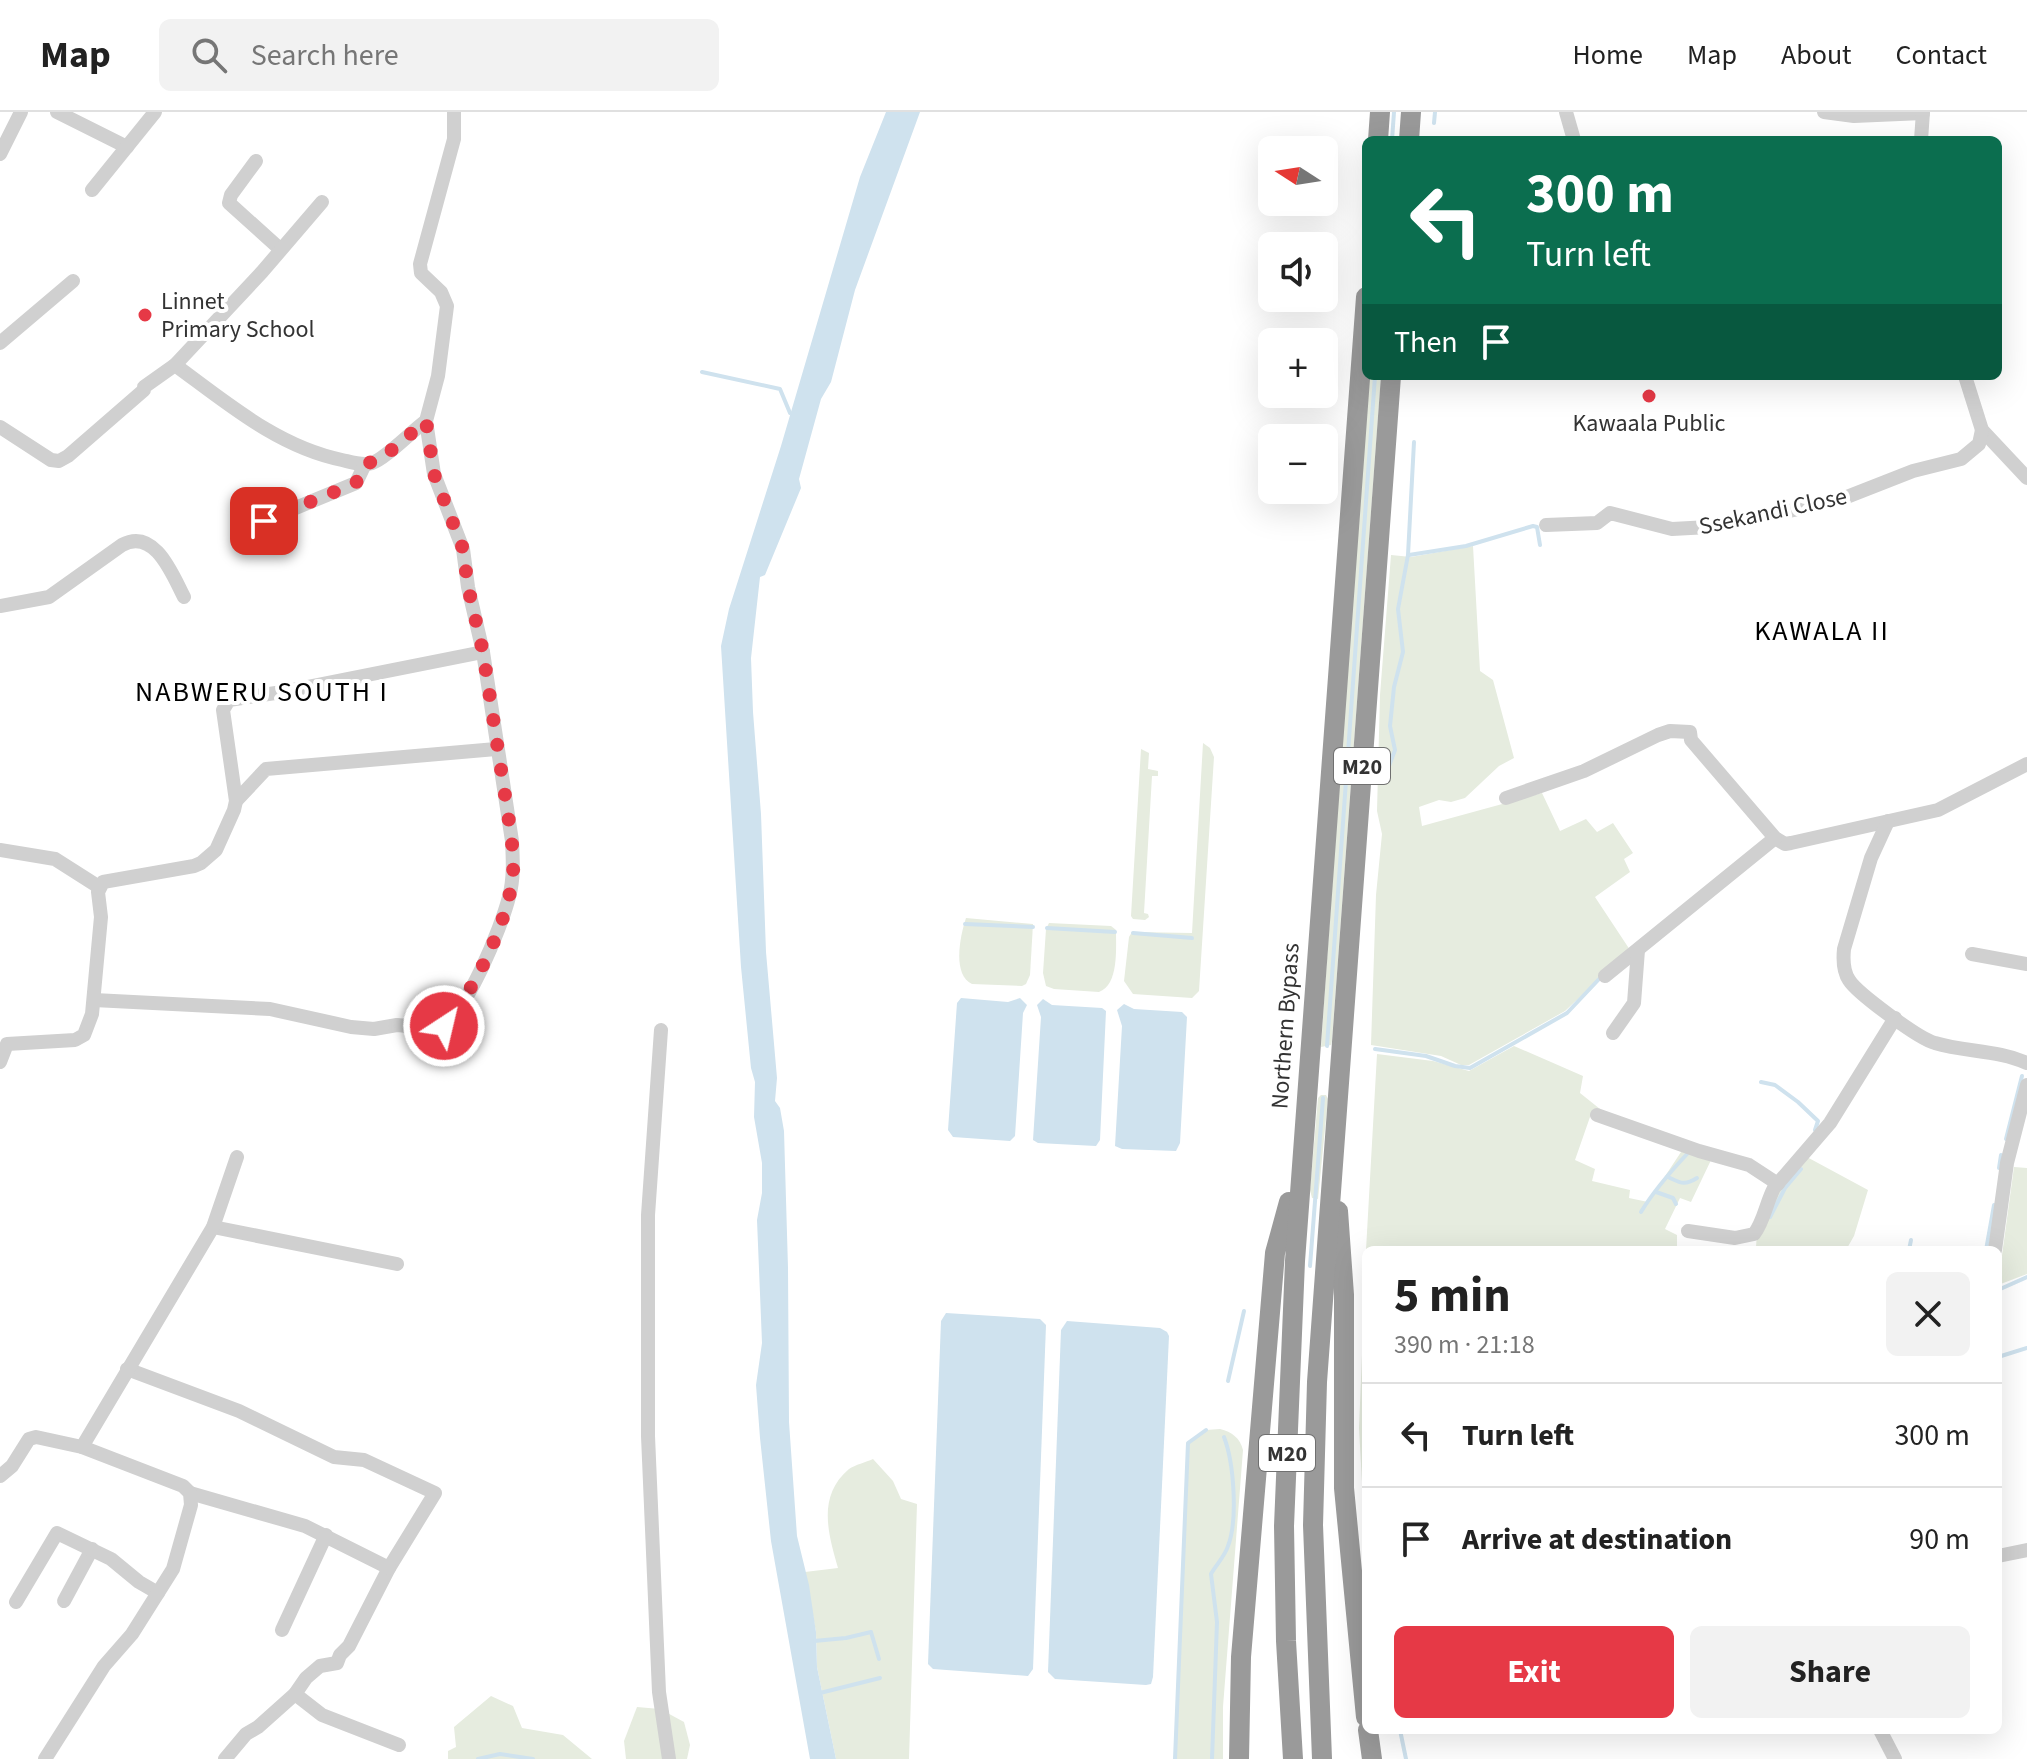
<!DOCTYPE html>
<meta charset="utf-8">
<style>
body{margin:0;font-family:"Source Sans 3",sans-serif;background:#f2f2f2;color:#222;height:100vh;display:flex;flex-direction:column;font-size:30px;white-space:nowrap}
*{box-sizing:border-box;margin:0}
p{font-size:26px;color:#767676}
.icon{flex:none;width:44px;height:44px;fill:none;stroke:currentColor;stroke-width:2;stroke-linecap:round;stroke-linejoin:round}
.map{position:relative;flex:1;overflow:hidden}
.drawer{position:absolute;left:1362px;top:1134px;width:640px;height:488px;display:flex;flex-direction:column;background:#fff;border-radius:12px;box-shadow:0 8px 32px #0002}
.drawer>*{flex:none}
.top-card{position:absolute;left:1362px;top:24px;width:640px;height:244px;border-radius:12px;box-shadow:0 8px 32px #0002;background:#0b6e4f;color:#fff;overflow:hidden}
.needle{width:52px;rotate:282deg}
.tools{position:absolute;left:1258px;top:24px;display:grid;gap:16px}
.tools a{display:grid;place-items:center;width:80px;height:80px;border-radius:12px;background:#fff;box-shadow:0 8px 32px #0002;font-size:40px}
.pin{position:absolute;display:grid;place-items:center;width:68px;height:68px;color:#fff;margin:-34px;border-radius:16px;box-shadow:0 4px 12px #0006}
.me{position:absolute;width:88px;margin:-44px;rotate:35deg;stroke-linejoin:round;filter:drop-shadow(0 0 6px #0008)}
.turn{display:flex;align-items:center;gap:28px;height:168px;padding:0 32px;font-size:36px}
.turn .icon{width:104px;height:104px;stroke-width:2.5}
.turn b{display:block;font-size:56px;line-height:68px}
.then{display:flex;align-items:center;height:76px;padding:0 32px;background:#0003;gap:16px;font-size:30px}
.round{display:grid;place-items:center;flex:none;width:84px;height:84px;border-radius:12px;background:#f2f2f2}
.overview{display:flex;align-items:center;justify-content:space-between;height:136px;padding:0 32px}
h1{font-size:48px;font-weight:700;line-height:60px}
.cta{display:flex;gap:16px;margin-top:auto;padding:16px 32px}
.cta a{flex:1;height:92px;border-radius:12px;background:#e63946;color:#fff;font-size:32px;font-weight:700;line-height:92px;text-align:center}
.cta a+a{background:#f2f2f2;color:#222}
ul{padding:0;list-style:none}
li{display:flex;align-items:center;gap:24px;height:104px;padding:0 32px;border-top:2px solid #e0e0e0}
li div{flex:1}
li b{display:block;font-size:30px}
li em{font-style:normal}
header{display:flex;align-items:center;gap:48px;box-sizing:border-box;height:112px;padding:0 40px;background:#fff;border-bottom:2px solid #e0e0e0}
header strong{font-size:38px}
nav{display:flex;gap:44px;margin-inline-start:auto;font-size:28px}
.search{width:560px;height:72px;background:#f2f2f2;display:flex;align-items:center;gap:20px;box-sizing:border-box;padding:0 28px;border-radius:12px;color:#767676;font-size:30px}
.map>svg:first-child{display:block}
.green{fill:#e6ecdf}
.water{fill:#cfe2ee}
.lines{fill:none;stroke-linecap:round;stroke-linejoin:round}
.stream{stroke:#cfe2ee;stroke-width:4}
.minor{stroke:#d0d0d0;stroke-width:14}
.highway{stroke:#9a9a9a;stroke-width:20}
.route{stroke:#e63946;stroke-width:14;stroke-dasharray:0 25.2}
.poi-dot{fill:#e63946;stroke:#fff;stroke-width:3}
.labels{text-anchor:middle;stroke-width:8;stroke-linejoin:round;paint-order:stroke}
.shield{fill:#fff;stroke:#707070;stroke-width:2}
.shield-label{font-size:22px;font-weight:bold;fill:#333}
.poi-label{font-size:24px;fill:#333;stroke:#fff;text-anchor:start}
.street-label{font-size:24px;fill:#333;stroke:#fff}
.quarter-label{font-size:28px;letter-spacing:2px;fill:#000;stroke:#fff}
</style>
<header>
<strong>Map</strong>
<div class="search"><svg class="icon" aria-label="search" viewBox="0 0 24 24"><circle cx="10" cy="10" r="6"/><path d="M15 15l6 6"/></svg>Search here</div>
<nav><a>Home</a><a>Map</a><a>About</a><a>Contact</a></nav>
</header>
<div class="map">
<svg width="2027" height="1647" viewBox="0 0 2027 1647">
<rect width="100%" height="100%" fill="#fff"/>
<g class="green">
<path d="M1367,264H1381L1332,929L1331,933L1321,935Z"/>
<path d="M1473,434L1480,559L1493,568L1514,646L1499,654L1465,686L1451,690L1439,688L1419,695L1422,714L1542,681L1560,719L1586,707L1597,720L1613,711L1633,741L1624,747L1630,760L1595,785L1630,838L1565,899L1469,953H1461L1441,944L1371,933L1376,783L1382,722L1377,699L1380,583L1391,443L1411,445Z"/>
<path d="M1203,631L1210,636L1214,645L1199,879L1192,886L1133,882L1124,869L1129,825L1132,820L1192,821Z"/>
<path d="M1141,637L1149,641L1148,657L1158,659V664H1152L1144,801L1148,802L1149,805L1145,808L1133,807L1131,804Z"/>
<path d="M966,806L1033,812L1030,863L1026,872L1022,874L972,872C952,863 960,824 966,806Z"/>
<path d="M1049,811L1111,814L1116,818C1116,836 1119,873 1099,880L1054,877L1046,874L1043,861L1046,817Z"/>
<path d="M1514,934L1583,964L1580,981L1600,997L1590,1005L1575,1048L1595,1057L1592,1069L1630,1078L1629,1086L1648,1090L1683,1037L1712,1046L1691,1090L1680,1086L1665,1117L1677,1123V1138H1366L1377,942L1433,949L1469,959Z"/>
<path d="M1321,983H1326L1328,987L1318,1087L1312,1086L1310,1078L1318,986Z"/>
<path d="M1805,1044L1868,1078L1854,1124L1846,1138H1803L1793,1135L1794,1138H1756C1755,1104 1786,1071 1805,1044Z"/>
<path d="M2014,1055L2027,1056V1162L1998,1173Z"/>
<path d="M1366,1145V1443L1359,1316Z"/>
<path d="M1220,1317C1232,1320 1240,1326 1243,1338L1223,1595V1647H1175L1188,1331L1206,1318Z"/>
<path d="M873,1347L893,1369L901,1387L917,1392L909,1647H836L817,1555L816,1520L805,1460L838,1456C828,1421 817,1384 849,1357C855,1353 866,1350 873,1347Z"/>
<path d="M491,1584L513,1594L522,1616L563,1623L592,1647H448V1639L456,1635L454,1615Z"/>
<path d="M637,1595L660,1597L684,1610L690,1633L687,1647H626L624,1629Z"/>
</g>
<g class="water">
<path d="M886,0H920L855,178L831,270L821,287L799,367L801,376L765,463L760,465L751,546L753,600L761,702L766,840L777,966L775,989L780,996L784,1019L788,1156L789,1310L797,1424L809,1473L816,1520L817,1555L836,1647H810L771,1429L760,1326L756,1273L762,1231L757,1108L762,1081V1051L754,1005L755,970L751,956L741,855L721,534L729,497L781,334L860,65Z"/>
<path d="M961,886L1008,890L1020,886L1027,893L1023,901L1015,1024L1010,1029L953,1025L948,1018L957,891Z"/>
<path d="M1043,887L1052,893L1102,896L1106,899L1100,1028L1096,1034L1038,1031L1033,1028L1041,905L1037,893Z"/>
<path d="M1124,892L1134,897L1182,900L1187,905L1180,1031L1176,1039L1122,1037L1115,1034L1122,914L1117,898Z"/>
<path d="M946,1201L1040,1207L1046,1213L1033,1557L1028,1564L933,1557L928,1552L941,1209Z"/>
<path d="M1067,1209L1160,1216L1167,1220L1169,1224L1153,1565L1151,1572L1146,1573L1055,1567L1048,1560L1061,1218Z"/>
</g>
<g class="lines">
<g class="stream">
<path d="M1434,11L1435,0"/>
<path d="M1392,28L1394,0"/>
<path d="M702,260L780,277L790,301"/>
<path d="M1409,443L1466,434L1533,414L1537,415L1540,433"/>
<path d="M1389,654L1395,638L1390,614L1394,575L1403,540L1398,497L1408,443L1414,330"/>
<path d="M965,812L1033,815"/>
<path d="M1047,816L1115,820"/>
<path d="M1133,821L1192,826"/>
<path d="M1327,934L1375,264"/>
<path d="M1375,937L1426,944L1455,954L1470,956L1567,901L1601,865"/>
<path d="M1761,970L1775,973L1798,990L1818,1009L1815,1018"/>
<path d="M2006,1027L2022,964"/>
<path d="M1999,1056L2001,1043"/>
<path d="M1668,1065C1681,1071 1684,1074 1697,1066"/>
<path d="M1656,1080L1673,1086L1676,1092"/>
<path d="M1641,1100C1653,1080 1672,1058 1688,1041"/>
<path d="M1770,1105L1785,1076L1801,1057"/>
<path d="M1909,1138L1911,1128"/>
<path d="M1986,1138L1994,1093"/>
<path d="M1310,1154L1323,986"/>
<path d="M1998,1178L2027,1165"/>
<path d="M1998,1245L2027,1236"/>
<path d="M1228,1269L1244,1199"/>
<path d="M814,1529L846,1526L871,1520L879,1547"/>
<path d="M820,1581L880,1566"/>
<path d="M1400,1618L1406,1647"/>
<path d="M478,1647L500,1642L533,1647"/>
<path d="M1175,1647L1188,1331L1206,1318"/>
<path d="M1212,1647L1217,1510L1211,1462C1216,1453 1225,1444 1228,1434C1238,1408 1234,1351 1224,1325"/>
</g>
<g class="minor">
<path d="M57,0L127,35"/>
<path d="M1566,0L1574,28"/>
<path d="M1824,0L1854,4L1923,1"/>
<path d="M1921,28L1923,0"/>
<path d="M0,42L21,0"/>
<path d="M256,49L231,83L229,91L280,137"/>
<path d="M92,78L155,0"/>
<path d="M0,231L73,169"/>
<path d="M175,253C227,291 278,335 342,348C351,350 363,354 372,351C385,347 413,318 426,309"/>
<path d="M1965,264L1982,318L2027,366"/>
<path d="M0,315L51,348L59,349L68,344L144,278V275L175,253L262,160L322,90"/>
<path d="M264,409L356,371L365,352"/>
<path d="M1546,413L1597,411L1610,401L1672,417L1709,415L1804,396L1839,388L1913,359L1961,347L1979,332L1982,318"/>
<path d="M0,494L49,485L122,433C155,415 173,464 184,485"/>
<path d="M1506,686L1584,659L1658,623L1670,619L1690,620L1691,628L1775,726L1785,732L1791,731L1938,698L2027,652"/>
<path d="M236,689L266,657L496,637"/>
<path d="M1888,709L1871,746L1844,837C1843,847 1843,859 1849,868C1857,881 1919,927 1935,931C1965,940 1998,938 2027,951"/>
<path d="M0,738L55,747L99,775"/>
<path d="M1972,842L2027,852"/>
<path d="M1605,864L1775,726"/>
<path d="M94,888L270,897L351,915L374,917L397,913L438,917C466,904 501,816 509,785C514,767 513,748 512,729L483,540L468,475L463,437L434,362L426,309L438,264L447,194L441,180L421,161L420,152L454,27V0"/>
<path d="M661,918L648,1103V1324L659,1580L669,1647"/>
<path d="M1613,921L1634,891L1638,838"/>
<path d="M0,950L7,932L75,928L84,923L92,902L101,805L98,780L103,770L194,754L201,751L216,738L234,698L236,689L223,598L229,588L282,580L483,540"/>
<path d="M1597,1003L1699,1039L1749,1053L1778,1072"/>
<path d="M213,1115L397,1152"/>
<path d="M1688,1119L1735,1126L1754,1122C1764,1109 1766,1091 1774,1076L1830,1011L1895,906"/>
<path d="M1995,1138L2007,1051L2027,973"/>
<path d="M127,1257L239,1299L334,1345L364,1348L435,1381L389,1456L349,1534L340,1543L337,1551L320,1554L306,1566L295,1582L258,1615L246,1622L225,1647"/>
<path d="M0,1364L12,1354L29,1327L36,1325L82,1335L213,1115L237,1045"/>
<path d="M190,1381L305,1414L389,1456"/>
<path d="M1998,1444L2027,1438"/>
<path d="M64,1489L92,1437"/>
<path d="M16,1490L57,1421L111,1447L139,1470L158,1481"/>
<path d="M282,1518L326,1423"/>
<path d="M295,1582L322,1603L399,1633"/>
<path d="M1880,1618L1895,1647"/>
<path d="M45,1647L104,1554L132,1522L173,1457L191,1393L190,1381L183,1374L82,1335"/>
</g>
<g class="highway">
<path d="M1378,28L1380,0"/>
<path d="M1409,28L1411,0"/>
<path d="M1338,1099L1344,1183V1376L1366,1605"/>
<path d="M1368,1618L1372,1647"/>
<path d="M1239,1647L1241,1545L1275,1141L1289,1090"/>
<path d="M1293,1647L1286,1529L1284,1414L1295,1149L1366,185"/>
<path d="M1322,1647L1313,1413L1317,1270L1391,264"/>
</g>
</g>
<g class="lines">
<path class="route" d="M264,409L356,371L365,352L381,347L426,309L434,362L463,437L468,475L483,540L512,729C512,739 514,750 513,760C510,807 474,879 444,914"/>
</g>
<g class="poi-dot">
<circle cx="145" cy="203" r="8"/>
<circle cx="1649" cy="284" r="8"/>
</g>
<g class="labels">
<g class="shield">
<rect x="1334" y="636" width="56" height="36" rx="6"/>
<rect x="1259" y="1323" width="56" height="36" rx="6"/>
</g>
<g class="shield-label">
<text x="1362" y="662">M20</text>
<text x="1287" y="1349">M20</text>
</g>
<g class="poi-label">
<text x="161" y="197">Linnet<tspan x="161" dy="28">Primary School</tspan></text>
<text x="1649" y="319" text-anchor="middle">Kawaala Public</text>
</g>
<g class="street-label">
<text transform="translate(1773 399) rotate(-12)" y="8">Ssekandi Close</text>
<text transform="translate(1285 914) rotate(-86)" y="8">Northern Bypass</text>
</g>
<g class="quarter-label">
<text x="1822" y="528">KAWALA II</text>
<text x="262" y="589">NABWERU SOUTH I</text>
</g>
</g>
</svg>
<div class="tools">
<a><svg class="needle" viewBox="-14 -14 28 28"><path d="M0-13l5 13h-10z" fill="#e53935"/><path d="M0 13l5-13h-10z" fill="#767676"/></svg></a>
<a><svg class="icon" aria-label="sound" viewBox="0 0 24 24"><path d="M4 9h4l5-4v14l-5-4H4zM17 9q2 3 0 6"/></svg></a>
<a>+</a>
<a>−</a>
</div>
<div class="pin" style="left:264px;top:409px;background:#d93025"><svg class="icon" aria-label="arrive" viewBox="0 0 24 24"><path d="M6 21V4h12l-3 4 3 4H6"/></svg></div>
<svg class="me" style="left:444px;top:914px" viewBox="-20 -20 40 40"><circle r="17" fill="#e63946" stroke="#fff" stroke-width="3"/><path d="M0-11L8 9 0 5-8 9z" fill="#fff"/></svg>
<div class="top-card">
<div class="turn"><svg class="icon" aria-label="left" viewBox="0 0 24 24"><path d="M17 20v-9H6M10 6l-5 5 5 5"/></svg><div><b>300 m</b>Turn left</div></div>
<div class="then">Then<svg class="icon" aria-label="arrive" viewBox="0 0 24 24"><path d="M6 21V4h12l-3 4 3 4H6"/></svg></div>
</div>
<section class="drawer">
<div class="overview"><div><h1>5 min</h1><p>390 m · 21:18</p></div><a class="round"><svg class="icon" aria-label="close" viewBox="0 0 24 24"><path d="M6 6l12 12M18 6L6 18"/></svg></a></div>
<ul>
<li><svg class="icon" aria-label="left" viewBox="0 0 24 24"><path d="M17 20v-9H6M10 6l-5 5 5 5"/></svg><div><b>Turn left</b></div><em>300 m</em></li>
<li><svg class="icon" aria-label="arrive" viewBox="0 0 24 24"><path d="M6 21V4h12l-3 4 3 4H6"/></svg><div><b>Arrive at destination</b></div><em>90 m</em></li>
</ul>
<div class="cta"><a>Exit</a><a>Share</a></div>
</section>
</div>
